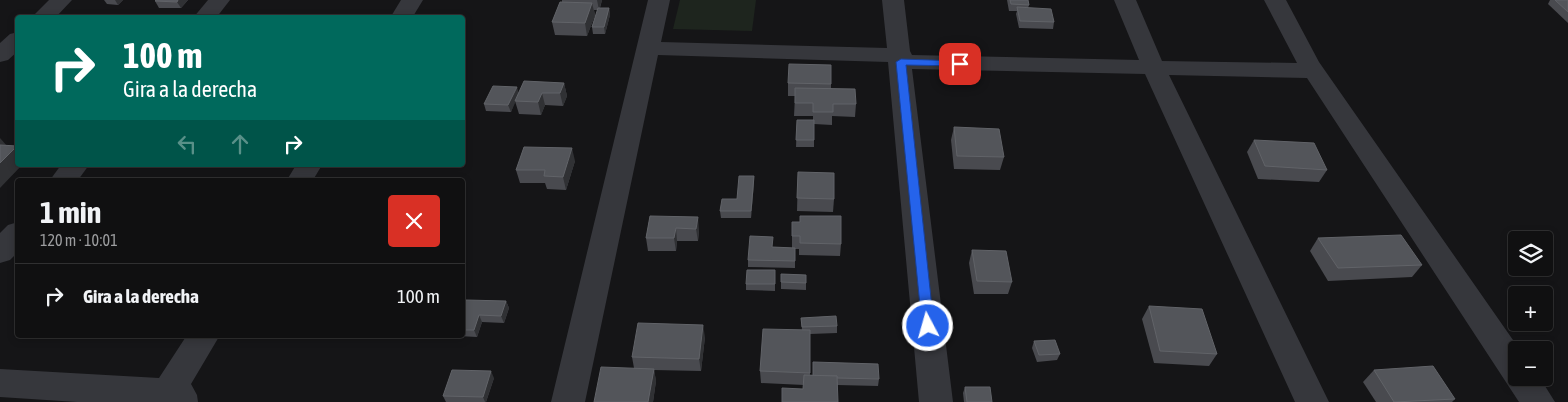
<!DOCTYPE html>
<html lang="es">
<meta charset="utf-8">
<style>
body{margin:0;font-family:"Asap Condensed",sans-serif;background:#19191a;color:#f1f3f6;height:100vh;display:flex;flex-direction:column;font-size:19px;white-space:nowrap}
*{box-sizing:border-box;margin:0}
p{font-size:16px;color:#9c9d9f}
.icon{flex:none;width:28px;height:28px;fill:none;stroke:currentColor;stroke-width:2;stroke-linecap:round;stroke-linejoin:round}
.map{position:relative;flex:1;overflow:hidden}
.details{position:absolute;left:15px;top:178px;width:450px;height:160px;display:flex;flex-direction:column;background:#101011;border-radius:5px;box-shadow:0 2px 8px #0003,0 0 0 1px #303031}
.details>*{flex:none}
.banner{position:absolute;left:15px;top:15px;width:450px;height:152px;border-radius:5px;box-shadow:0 2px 8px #0003,0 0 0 1px #303031;background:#00695c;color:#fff;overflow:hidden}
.controls{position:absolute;left:1508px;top:231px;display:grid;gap:10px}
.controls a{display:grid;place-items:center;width:45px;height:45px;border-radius:5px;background:#101011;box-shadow:0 2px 8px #0003,0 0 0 1px #303031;font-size:25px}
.pin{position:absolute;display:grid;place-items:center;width:42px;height:42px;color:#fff;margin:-21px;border-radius:10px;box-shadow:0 2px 8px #0006}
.me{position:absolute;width:55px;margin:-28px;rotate:354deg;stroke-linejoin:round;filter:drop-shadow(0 0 4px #0008)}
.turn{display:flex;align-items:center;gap:18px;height:105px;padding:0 25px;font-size:22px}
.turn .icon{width:65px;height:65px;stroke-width:2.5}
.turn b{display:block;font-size:35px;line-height:42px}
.lanes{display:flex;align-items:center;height:48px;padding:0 25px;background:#0003;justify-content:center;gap:25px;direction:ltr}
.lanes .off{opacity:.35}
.round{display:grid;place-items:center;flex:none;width:52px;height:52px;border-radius:5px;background:#19191a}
.headline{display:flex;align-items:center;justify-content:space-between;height:85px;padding:0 25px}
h1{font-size:30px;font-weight:700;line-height:38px}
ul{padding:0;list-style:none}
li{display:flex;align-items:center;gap:15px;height:65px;padding:0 25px;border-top:1px solid #303031}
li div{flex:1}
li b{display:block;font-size:19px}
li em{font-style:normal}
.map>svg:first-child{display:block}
.green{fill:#1e251e}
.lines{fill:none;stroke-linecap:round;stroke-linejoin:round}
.minor{fill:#36373c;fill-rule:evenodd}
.wall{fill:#494a4f}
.shaded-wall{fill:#303134}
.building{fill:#53555a;stroke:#616368}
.route{fill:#2563eb;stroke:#184099}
</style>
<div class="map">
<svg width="1568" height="402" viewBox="0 0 1568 402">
<rect width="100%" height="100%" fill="#151517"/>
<path class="green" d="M680,0H756L752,31L673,29Z"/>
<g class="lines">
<g class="minor">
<path d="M49,0H72L55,18H31Z"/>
<path d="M208,0H230L216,18H193Z"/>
<path d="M401,0H423L412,18H390Z"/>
<path d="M648,0H670L661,42L887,48L882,0H904L910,51L912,55L1139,60L1114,0H1136L1162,61L1297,63L1264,0H1286L1319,62L1520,350H1516V378H1540L1555,402H1519L1307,78L1169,75L1329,402H1295L1145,74L912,69L953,402H919L888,62L658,55L585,402H551Z"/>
<path d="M18,32V51L8,60L0,62V43L10,34Z"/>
<path d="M61,165H89L78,180H50Z"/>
<path d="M296,165H322L313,180H287Z"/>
<path d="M18,222V252L10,260L0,263V233L8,225Z"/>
<path d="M187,335H220L191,384L197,395L198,402H77L0,397V369L159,378Z"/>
</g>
</g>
<g class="wall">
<path d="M104,0H123L118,5L107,4Z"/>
<path d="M156,0H188L181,8H159L155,1Z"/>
<path d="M562,0H602L600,8H609L610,15L605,34H593L592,27L598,10H594L595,15L587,36L555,35L552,22L562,2Z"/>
<path d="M1007,0H1028L1029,5L1028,8L1054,22L1053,29L1019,28L1016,14L1017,11H1009Z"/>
<path d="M1550,0H1568V23L1548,4Z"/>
<path d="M831,65V88L856,104L855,117L832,116V125L814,124V147H796L797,120H813V116H794L795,96H788V83Z"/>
<path d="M564,83L567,96L563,106L545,105L541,115L519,114L515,101L511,112L486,111L484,104L519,93Z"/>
<path d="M954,127L1004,157L1000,170L954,169L951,140Z"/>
<path d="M1254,140L1327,170L1319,182L1258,179L1247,152Z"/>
<path d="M575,161L566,190L547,189L545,183H520L516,170Z"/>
<path d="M798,172L834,199L833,212L797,211Z"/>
<path d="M754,176V183L751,218H721L720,211L737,199Z"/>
<path d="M650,216L699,230L698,241H677L676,251H648L646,238Z"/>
<path d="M792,222L841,244L840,256L799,255V249H795V268L748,267V260L773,247L792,248Z"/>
<path d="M1318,238L1422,265L1412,277L1328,281L1310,251Z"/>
<path d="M972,250L1012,282L1008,294H974L969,263Z"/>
<path d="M775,270V291L746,290V284Z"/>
<path d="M781,274L806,275V290L781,289Z"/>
<path d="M506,301L509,308L504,323L482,322L477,337L458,336V335H462V310Z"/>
<path d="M1149,306L1217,354L1209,366L1154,363L1142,319Z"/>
<path d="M801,318L837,326V333L810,334V375L879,379L878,386L837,385L803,389L804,385L761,383L760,371L802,330Z"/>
<path d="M705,337L701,371L654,370L656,381L653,402H594L634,368L632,357Z"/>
<path d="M1034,341L1060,354L1057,360L1037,362L1032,348Z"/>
<path d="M1374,370L1455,399L1452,402H1376L1363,382Z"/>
<path d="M494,378L486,402H446L443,396Z"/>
<path d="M965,387L992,402H964L963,393Z"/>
</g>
<g class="shaded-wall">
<path d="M115,0H123L118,5Z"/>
<path d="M178,0H188L181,8L177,2Z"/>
<path d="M597,0H602L599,10Z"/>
<path d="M592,3L595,15L587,36L585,23Z"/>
<path d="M609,8L610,15L605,34L604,27Z"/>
<path d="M564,83L567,96L563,106L560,93Z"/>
<path d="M517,87L519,94L511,112L508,105Z"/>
<path d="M542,93L545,105L541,115L538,102Z"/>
<path d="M0,138L8,147L0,161Z"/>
<path d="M17,146L18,165H22L0,188V163Z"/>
<path d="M572,148L575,161L566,190L563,177Z"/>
<path d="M754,176V183L751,218V211Z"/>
<path d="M698,217L699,230L698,241L696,229Z"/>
<path d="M676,228L677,241L676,251L674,238Z"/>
<path d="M506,301L509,308L504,323L501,316Z"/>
<path d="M479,315L482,322L477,337L474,330Z"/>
<path d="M703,325L705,337L701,371L699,359Z"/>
<path d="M654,369L656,381L653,402H648Z"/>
<path d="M491,371L494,378L486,402H485L483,397Z"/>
</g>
<g class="building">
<path d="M156,0H178L177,2L155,1Z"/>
<path d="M1010,0H1028L1029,5L1011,4Z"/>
<path d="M1555,0H1568V12Z"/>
<path d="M560,2L592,3L585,23L552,22Z"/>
<path d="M1017,7L1051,9L1054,22L1020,21Z"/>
<path d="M598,8H609L604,27H592Z"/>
<path d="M789,64L831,65V84L788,83Z"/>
<path d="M524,81L564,83L560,93H542L538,102L515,101Z"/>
<path d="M493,86L517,87L508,105L484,104Z"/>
<path d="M795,88L855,89L856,104H833V112H813V103H795Z"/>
<path d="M797,120H814V140H796Z"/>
<path d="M954,127L999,129L1004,157L957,156Z"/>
<path d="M1254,140L1314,143L1327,170L1265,166Z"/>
<path d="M0,145L17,146L0,163Z"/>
<path d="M524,147L572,148L563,177L544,176L545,170H516Z"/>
<path d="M798,172L834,173V199L797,198Z"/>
<path d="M739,176H754L751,211H720L722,199H737Z"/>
<path d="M650,216L698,217L696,229L676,228L674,238H646Z"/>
<path d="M800,216H841V244L800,243V236H792V222H800Z"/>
<path d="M1401,235L1422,265L1338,268L1318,238Z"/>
<path d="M750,236L773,237L772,247L795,248V261L748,260Z"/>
<path d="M972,250L1006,251L1012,282L977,281Z"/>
<path d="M747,270H775V284H746Z"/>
<path d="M781,274L806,275V283L781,282Z"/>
<path d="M466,300L506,301L501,316L479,315L474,330H462V310Z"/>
<path d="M1149,306L1202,309L1217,354L1160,351Z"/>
<path d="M836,316L837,326L802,327L801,318Z"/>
<path d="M638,323L703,325L699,359L632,357Z"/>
<path d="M763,329L810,330V373L760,371Z"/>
<path d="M1055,340L1060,354L1039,355L1034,341Z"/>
<path d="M813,362L878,364L879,379L837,378V376H813Z"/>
<path d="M1433,366L1455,399L1394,402L1374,370Z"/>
<path d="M601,367L654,369L648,402H594Z"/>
<path d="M452,370L491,371L483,397L443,396Z"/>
<path d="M804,375L837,376L838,402H782V388L803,389Z"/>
<path d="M965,387H990L992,402H967Z"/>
</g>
<path class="route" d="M901,59L960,61L964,64L960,66L906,65L934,326L933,330L928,332L923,330L922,326L896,62Z"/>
</svg>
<div class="controls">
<a><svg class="icon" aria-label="layers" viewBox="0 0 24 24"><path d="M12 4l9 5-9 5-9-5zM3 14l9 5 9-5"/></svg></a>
<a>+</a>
<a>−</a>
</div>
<div class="pin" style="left:960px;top:64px;background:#d93025"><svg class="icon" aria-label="arrive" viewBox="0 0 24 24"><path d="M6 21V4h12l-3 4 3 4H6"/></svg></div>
<svg class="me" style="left:928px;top:326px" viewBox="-20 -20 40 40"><circle r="17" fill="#2563eb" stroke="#fff" stroke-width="3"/><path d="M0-11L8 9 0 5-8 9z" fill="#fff"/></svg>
<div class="banner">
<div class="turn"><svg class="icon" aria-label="right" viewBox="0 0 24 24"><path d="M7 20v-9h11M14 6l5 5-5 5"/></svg><div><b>100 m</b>Gira a la derecha</div></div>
<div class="lanes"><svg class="icon off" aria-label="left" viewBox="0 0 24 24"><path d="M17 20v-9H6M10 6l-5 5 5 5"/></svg><svg class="icon off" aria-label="ahead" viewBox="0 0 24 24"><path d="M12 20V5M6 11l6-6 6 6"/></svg><svg class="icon" aria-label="right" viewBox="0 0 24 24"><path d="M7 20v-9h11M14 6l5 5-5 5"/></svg></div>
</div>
<section class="details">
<div class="headline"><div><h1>1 min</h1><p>120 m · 10:01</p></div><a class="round" style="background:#d93025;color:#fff"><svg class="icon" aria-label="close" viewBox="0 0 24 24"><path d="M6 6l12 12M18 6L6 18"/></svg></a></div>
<ul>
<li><svg class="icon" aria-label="right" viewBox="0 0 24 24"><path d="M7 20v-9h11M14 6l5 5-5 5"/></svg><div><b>Gira a la derecha</b></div><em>100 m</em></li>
</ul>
</section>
</div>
